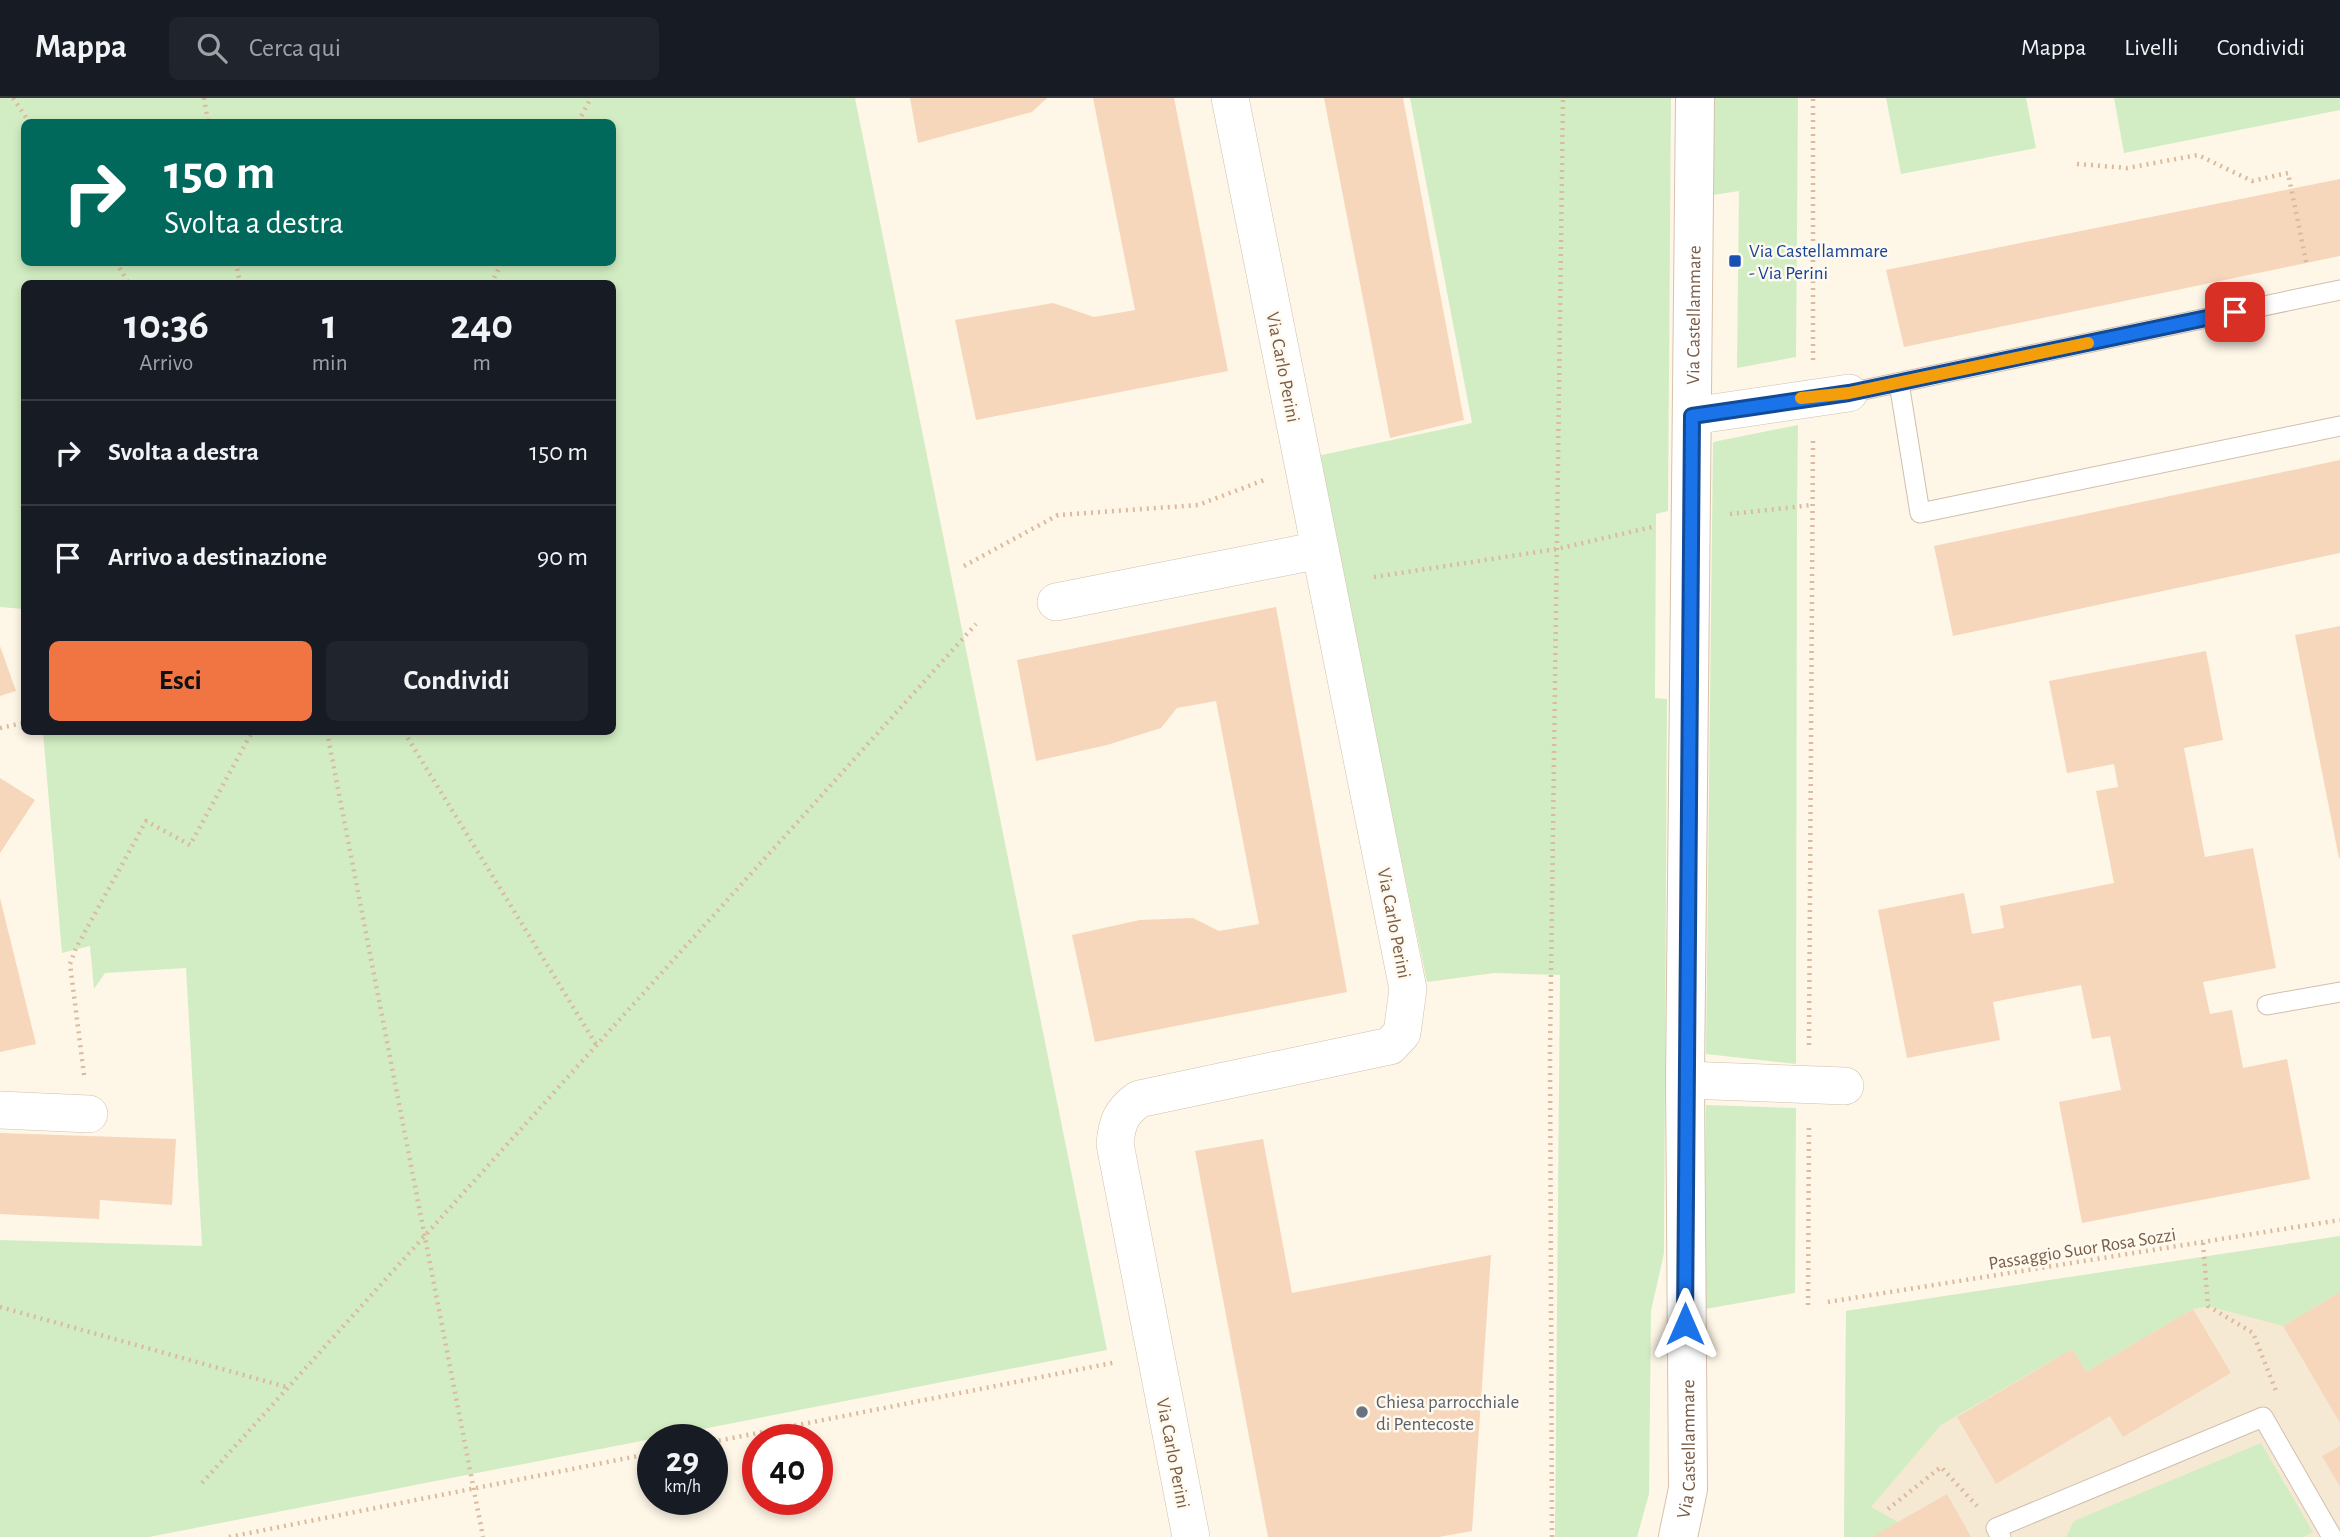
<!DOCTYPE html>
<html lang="it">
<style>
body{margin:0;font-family:"Alegreya Sans",sans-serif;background:#20242c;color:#f1f3f6;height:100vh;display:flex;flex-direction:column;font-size:26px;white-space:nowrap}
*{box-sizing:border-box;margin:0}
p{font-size:23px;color:#9ea1a6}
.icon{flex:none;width:38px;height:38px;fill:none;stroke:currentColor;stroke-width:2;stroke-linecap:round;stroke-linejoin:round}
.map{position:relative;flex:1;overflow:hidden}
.side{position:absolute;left:21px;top:182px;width:595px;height:455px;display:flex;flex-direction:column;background:#171b24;border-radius:10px;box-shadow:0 4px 10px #0003}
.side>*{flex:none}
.hud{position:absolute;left:21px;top:21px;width:595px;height:147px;border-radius:10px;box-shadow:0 4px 10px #0003;background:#00695c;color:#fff;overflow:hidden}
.speed{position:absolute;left:637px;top:1326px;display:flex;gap:14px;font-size:35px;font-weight:700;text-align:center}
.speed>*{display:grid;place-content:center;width:91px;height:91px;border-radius:50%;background:#171b24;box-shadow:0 4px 10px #0003;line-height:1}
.speed small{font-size:18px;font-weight:400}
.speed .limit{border:10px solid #d22;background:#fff;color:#111}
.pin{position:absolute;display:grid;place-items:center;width:60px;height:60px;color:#fff;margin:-30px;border-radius:14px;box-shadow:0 4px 10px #0006}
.me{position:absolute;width:77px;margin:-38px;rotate:0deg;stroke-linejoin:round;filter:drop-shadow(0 0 5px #0008)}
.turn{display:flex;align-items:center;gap:24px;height:147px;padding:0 28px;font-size:32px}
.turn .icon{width:91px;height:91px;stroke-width:2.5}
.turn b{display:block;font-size:49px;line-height:60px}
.eta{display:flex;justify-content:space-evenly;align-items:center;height:119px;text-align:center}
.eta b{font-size:42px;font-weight:700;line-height:49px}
.cta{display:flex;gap:14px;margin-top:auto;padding:14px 28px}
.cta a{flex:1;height:80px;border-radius:10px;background:#f17543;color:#111;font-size:28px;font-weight:700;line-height:80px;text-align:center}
.cta a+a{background:#20242c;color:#f1f3f6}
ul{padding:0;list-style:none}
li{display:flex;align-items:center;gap:21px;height:105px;padding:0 28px;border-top:2px solid #363941}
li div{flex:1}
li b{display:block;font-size:26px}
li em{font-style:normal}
header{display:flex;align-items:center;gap:42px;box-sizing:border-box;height:98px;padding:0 35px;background:#171b24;border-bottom:2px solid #363941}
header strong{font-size:33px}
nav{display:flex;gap:38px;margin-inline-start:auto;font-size:24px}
.search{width:490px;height:63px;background:#20242c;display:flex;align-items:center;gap:18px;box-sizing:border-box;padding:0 24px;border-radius:10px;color:#9ea1a6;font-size:26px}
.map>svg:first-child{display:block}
.residential{fill:#f6e9d4}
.green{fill:#d2edc3;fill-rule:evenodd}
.building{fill:#f6d7bc}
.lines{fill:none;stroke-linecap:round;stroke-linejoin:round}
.lane-casing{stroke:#d1bfab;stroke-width:21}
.street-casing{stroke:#d1bfab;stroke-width:38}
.secondary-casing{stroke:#d7c1aa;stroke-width:40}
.path{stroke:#dbba9e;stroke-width:4.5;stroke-dasharray:2 5;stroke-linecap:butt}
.lane{stroke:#fff;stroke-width:19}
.street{stroke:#fff;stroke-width:37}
.secondary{stroke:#fff;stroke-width:38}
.route-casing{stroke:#114b97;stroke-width:18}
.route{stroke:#1a73e8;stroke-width:12}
.slow{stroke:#f59e0b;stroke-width:12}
.transit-dot{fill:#1a4fb4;stroke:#fffaef;stroke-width:2.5}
.worship-dot{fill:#6b7280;stroke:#fffaef;stroke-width:2.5}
.labels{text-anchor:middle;stroke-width:5;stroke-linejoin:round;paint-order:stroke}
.transit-label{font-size:19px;fill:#164399;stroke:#fffaef;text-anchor:start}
.street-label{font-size:19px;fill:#7a5d48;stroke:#fffaef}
.worship-label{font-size:19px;fill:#5b616d;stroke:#fffaef;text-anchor:start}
</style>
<header>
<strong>Mappa</strong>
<div class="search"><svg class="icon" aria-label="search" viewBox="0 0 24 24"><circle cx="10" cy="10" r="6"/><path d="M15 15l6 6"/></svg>Cerca qui</div>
<nav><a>Mappa</a><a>Livelli</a><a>Condividi</a></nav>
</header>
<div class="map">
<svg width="2340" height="1439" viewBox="0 0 2340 1439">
<rect width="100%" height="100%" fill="#fef6e7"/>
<path class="residential" d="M2340,1138V1439H1844L1846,1213Z"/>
<g class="green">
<path d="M0,0H855L1107,1252L149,1439H0V1142L202,1148L186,870L105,875L94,891L90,848L62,855L43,634H612V186H24V511L0,509ZM24,24H612V164H24Z"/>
<path d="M1410,0H1671L1668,413L1656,416L1655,600L1667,601L1664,1155L1651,1213L1649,1396L1637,1439H1555L1560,877L1494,875L1427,884L1317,358L1472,325Z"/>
<path d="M1714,0H1798L1796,259L1737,270L1739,93L1713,97Z"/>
<path d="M1886,0H2026L2036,50L1901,76Z"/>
<path d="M2114,0H2340V12L2124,55Z"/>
<path d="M1798,327L1797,408L1796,966L1706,956L1713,344Z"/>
<path d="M1706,1007L1796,1010L1795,1195L1705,1211Z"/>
<path d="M2340,1138V1194L2283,1228L2208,1208L2193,1211L2086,1274L2072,1251L1941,1327L1871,1409L1898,1424L1876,1439H1844L1846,1213Z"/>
<path d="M2261,1345L2313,1434L2304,1439H2066L2074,1423Z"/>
</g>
<g class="building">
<path d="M910,0H1047L1032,14L918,45Z"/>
<path d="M1093,0H1174L1228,273L976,322L955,222L1053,205L1094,219L1135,212Z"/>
<path d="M1324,0H1403L1464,322L1390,340Z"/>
<path d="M2340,81V158L1904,249L1886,172Z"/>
<path d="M2340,362V455L1953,538L1934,448Z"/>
<path d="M1276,509L1347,894L1095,944L1072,837L1140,822L1193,820L1219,833L1259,826L1216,603L1177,610L1161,630L1107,647L1036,663L1017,562Z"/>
<path d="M2340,528V760H2339L2295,537Z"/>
<path d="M0,548L16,593L0,598Z"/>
<path d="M2206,553L2223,642L2184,650L2205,759L2253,750L2276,870L2203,884L2210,916L2232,912L2243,970L2287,961L2310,1081L2082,1125L2059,1004L2121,992L2110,938L2092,941L2081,887L1993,904L2000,942L1907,960L1878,812L1964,795L1972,836L2004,830L2000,808L2114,785L2096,693L2118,689L2114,666L2067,675L2049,583Z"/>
<path d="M0,680L35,702L0,755Z"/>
<path d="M0,800L36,946L0,954Z"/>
<path d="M0,1035L176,1041L172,1107L100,1102L99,1121L0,1116Z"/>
<path d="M1263,1041L1292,1195L1491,1157L1472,1433L1439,1439H1268L1195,1053Z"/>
<path d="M2340,1194V1325L2283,1228Z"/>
<path d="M2193,1211L2231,1275L2123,1339L2110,1318L1996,1386L1957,1319L2072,1251L2086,1274Z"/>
<path d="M2340,1348V1389L2322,1358Z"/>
<path d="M1947,1396L1971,1439H1872L1898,1424Z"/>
</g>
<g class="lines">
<g class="lane-casing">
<g id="lane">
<path d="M1899,285L1920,415L2340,328"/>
<path d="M1849,295L2340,192"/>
<path d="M2267,907L2340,894"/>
<path d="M2001,1439L1996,1430L2263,1319L2332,1439"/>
</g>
</g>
<g class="street-casing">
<g id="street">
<path d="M1692,318L1849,295"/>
<path d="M1056,504L1320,452"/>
<path d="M1685,982L1845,988"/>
<path d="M0,1012L89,1016"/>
<path d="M1191,1439L1115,1046C1117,1024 1121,1014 1139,1001L1390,948L1402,935L1408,891L1230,0"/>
</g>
</g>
<g class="secondary-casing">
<g id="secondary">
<path id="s1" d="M1678,1439L1688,1391L1685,982L1695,0"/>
</g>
</g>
<g class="path">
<path d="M13,0L29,24"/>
<path d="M204,0L208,24"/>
<path d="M578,24L591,0"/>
<path d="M2077,66L2127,70L2198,57L2252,83L2288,75L2307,168"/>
<path d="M116,164L129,186"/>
<path d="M236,164L240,186"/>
<path d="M491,186L502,164"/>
<path d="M1813,262V0"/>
<path d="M1730,416L1812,407"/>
<path d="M964,468L1058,417L1198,407L1267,381"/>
<path d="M1374,479L1557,451L1652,429"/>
<path d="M0,630L23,625"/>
<path d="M327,634L483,1439"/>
<path d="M404,634L597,948"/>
<path d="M1809,947L1813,340"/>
<path d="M84,977L70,866L76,850L146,723L190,747L252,634"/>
<path d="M2203,1145L2208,1208L2253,1235L2276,1293"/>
<path d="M1828,1204L2340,1122"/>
<path d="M1808,1207L1809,1026"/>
<path d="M0,1209L290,1290"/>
<path d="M712,1344L1117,1264"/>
<path d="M202,1385L976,526"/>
<path d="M1888,1411L1941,1369L1977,1408"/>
<path d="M229,1439L653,1355"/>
<path d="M1552,1439L1550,952L1563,0"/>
</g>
<use href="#lane" class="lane"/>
<use href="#street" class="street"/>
<use href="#secondary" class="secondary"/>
</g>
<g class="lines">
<g class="route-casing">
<path id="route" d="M1685,1226L1692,318L1849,295L2235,214"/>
</g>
<use href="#route" class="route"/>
<path class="slow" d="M1801,300L1849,295L2088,245"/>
</g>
<rect class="transit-dot" x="1728" y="156" width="14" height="14" rx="3.5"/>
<circle class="worship-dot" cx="1362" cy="1314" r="7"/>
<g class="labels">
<g class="transit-label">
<text x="1749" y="159">Via Castellammare<tspan x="1749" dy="22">- Via Perini</tspan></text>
</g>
<g class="street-label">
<text dy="7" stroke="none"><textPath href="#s1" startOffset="1223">Via Castellammare</textPath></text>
<text transform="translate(1284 269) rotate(79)" y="7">Via Carlo Perini</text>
<text transform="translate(1395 825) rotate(79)" y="7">Via Carlo Perini</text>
<text transform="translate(2082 1150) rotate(-9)" y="7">Passaggio Suor Rosa Sozzi</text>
<text dy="7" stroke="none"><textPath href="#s1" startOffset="89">Via Castellammare</textPath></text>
<text transform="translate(1174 1355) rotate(79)" y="7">Via Carlo Perini</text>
</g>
<g class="worship-label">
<text x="1376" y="1310">Chiesa parrocchiale<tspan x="1376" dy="22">di Pentecoste</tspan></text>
</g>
</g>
</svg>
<div class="speed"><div>29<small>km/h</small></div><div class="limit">40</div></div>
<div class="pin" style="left:2235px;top:214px;background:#d93025"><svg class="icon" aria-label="arrive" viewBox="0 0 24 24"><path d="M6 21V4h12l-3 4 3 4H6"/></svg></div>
<svg class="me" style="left:1685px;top:1226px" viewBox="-20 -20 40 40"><path d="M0-17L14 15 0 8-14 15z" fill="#1a73e8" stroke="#fff" stroke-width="4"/></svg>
<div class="hud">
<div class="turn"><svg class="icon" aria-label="right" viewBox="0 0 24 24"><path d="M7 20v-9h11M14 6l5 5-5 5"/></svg><div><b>150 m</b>Svolta a destra</div></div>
</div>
<section class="side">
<div class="eta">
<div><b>10:36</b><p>Arrivo</p></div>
<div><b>1</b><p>min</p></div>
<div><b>240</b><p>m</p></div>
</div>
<ul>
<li><svg class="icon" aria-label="right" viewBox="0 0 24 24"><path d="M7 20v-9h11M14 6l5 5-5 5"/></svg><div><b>Svolta a destra</b></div><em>150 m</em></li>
<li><svg class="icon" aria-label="arrive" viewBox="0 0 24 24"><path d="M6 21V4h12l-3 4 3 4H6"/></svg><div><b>Arrivo a destinazione</b></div><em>90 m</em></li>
</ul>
<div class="cta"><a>Esci</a><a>Condividi</a></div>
</section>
</div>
